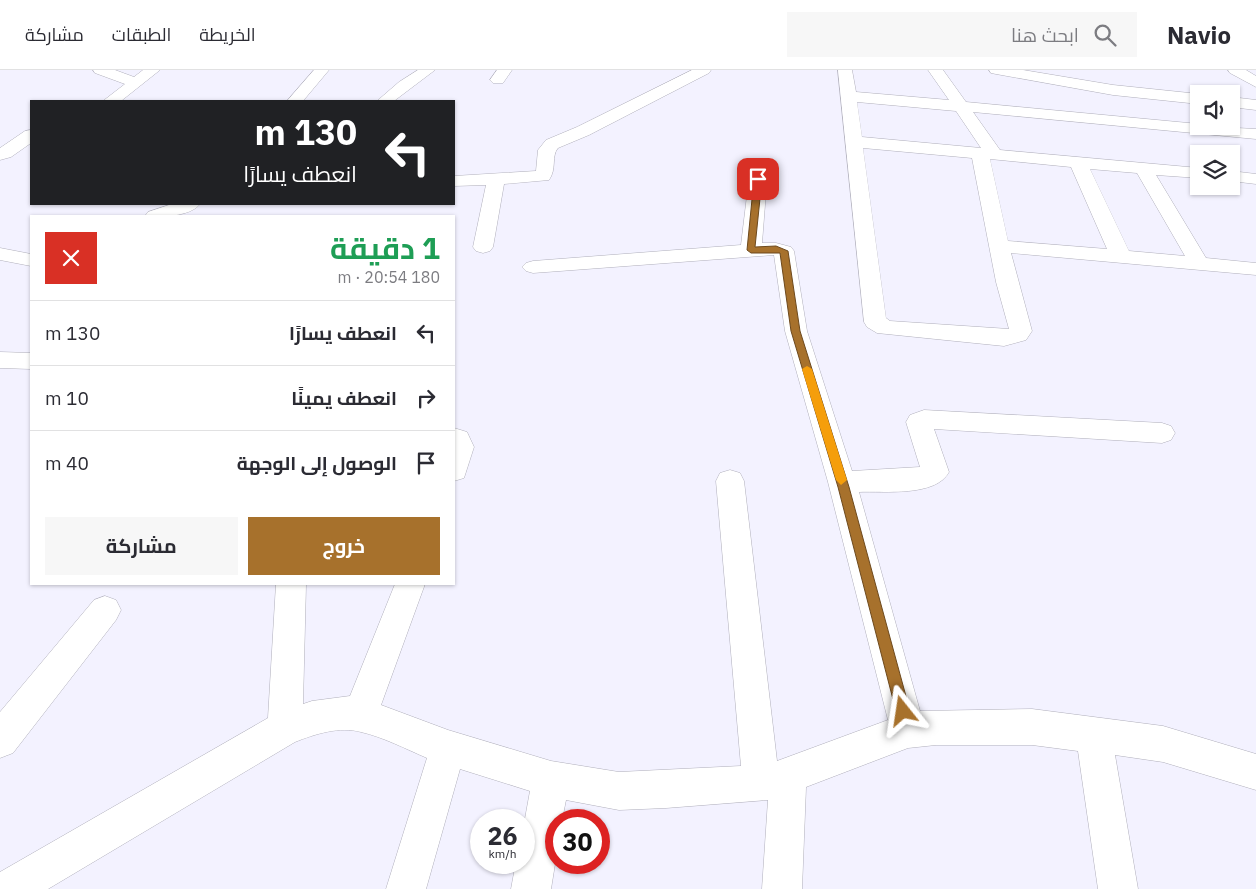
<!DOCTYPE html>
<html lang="ar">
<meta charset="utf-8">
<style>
body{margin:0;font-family:"IBM Plex Sans",Cairo,sans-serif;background:#f7f7f7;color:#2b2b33;direction:rtl;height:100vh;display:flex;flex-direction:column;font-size:19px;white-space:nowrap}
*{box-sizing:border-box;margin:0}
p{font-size:16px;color:#7c7c81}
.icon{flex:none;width:28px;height:28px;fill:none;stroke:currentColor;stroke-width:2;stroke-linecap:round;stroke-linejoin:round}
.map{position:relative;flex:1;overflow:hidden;direction:ltr}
.panel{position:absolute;left:30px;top:145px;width:425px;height:370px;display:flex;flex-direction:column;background:#fff;border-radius:0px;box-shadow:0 1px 4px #0004;direction:rtl}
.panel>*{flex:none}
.hud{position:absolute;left:30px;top:30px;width:425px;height:105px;border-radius:0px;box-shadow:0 1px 4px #0004;direction:rtl;background:#202124;color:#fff;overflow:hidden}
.buttons{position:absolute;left:1190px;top:15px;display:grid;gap:10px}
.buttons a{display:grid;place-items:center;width:50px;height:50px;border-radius:0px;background:#fff;box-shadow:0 1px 4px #0004;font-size:25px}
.speed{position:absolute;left:470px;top:739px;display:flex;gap:10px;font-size:25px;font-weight:700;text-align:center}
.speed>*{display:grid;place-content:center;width:65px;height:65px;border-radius:50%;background:#fff;box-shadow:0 1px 4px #0004;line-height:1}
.speed small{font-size:12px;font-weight:400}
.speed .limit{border:8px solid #d22;background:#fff;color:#111}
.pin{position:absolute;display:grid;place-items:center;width:42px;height:42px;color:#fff;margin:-21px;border-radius:10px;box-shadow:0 2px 8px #0006}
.me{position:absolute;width:55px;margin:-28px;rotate:345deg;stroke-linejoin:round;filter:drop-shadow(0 0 4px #0008)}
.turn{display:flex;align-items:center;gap:18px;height:105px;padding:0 15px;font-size:22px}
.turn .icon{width:65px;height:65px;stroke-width:2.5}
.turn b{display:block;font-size:35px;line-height:42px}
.round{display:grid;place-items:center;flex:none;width:52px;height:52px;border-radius:0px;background:#f7f7f7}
.overview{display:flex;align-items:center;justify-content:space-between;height:85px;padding:0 15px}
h1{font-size:30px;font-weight:700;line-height:38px;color:#1e9e55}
.cta{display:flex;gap:10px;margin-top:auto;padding:10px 15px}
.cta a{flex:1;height:58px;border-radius:0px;background:#a7712c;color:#fff;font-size:20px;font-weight:700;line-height:58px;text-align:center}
.cta a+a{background:#f7f7f7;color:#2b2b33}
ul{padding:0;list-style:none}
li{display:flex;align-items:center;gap:15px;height:65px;padding:0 15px;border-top:1px solid #e1e1e2}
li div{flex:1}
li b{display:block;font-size:19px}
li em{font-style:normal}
header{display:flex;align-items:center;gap:30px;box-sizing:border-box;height:70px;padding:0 25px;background:#fff;border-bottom:1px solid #e1e1e2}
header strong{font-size:24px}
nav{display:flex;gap:28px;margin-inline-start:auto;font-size:18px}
.search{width:350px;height:45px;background:#f7f7f7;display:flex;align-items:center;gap:12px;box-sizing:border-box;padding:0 18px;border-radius:0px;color:#7c7c81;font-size:19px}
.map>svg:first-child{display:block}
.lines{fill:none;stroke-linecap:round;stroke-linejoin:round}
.minor-casing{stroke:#b0afbb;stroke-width:1}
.tertiary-casing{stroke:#b0afbb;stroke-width:1}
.minor{fill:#fff;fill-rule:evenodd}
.tertiary{fill:#fff;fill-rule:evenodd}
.route{fill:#a7712c;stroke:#6d491d}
.slow{fill:#f59e0b}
</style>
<header>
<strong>Navio</strong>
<div class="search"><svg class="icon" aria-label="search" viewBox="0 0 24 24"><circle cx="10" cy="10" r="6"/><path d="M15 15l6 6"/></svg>ابحث هنا</div>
<nav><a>الخريطة</a><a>الطبقات</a><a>مشاركة</a></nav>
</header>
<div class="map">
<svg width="1256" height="819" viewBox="0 0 1256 819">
<rect width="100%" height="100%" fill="#f3f2ff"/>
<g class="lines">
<g class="minor-casing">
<g id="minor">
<path d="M93,0H115L134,7L143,0H160L121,31H103L125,14L95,3Z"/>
<path d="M314,0H329L303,31H287Z"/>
<path d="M418,0H435L394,31H377L399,12Z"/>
<path d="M497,0H512L503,13H493L490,10Z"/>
<path d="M692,0H711L709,3L589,65L558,78C551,86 557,99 549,110L504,114L493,177L490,181L483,183L476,181L473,177L486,115L454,116V106L536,101L538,80L546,70L577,57Z"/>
<path d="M838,0H852L856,22L949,30L928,0H943L966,32L1199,54V56L1256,59V69L973,42L1000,80L1199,98V108L1156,105L1206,188L1256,193V205L1011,183L1032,261L1026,270L1004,276L877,263L867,257L864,252ZM857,32L956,41L981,78L862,67ZM863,78L972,88L996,212L1009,259L890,251L886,248ZM990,89L1071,97L1107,179L1008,171ZM1090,99L1137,103L1185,186L1129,181Z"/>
<path d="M989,0H1023L1113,15L1199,24V34L1113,25L996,4L991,3Z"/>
<path d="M1231,27L1256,30V40L1231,37Z"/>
<path d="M31,60V73L11,87L0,90V78L25,61Z"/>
<path d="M1231,101L1256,104V114L1231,111Z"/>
<path d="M758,104L764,105L767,109L762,173H776L791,177L794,181L807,261L852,401L920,397L906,352L910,345L924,340L1162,353L1171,356L1175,363L1171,370L1162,373L934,359L949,402C936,427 884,421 859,422L920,641L1032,639L1163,656L1256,684V720L1163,692L1115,685L1138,819H1098L1078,681L1032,675H936L908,678L806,717L802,819H762L768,730L666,738L619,740L566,730L562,750H556V788L551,819H511L516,792H524V754L530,721L460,699L426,819H386L427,688C406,679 383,667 361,662C340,656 315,664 295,672L48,819H0V802L268,648L276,514H306L303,634L312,631L350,626L395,514H425L381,635L448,660L551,691L619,702L741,696L716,411L720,403L730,400L740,403L744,411L777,691L888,650L828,412L785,261L774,185L533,203L526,201L522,197L526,193L533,191L741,175L749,109L752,105Z"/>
<path d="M172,134H200C190,147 160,147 145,146L148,142Z"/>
<path d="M0,178L31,184V196L0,190Z"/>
<path d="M0,282L31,283V299L0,298Z"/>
<path d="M454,358L467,362L474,377L464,408L454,411Z"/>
<path d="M105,526L116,530L121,540L116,550L13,683L0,688V642L94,530Z"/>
</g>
</g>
<g class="tertiary-casing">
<path id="tertiary" d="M1228,0H1246L1256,6V17L1230,3Z"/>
</g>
<use href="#minor" class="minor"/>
<use href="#tertiary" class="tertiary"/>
</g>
<path class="route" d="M758,106L762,109L755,177L776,176L788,181L800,261L849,417L910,641L908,646L903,648L898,646L896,641L838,417L791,261L780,183H751L747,180L754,109Z"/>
<path class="slow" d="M807,296L812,299L847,410L841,415L836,410L802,299Z"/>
</svg>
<div class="buttons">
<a><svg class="icon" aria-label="sound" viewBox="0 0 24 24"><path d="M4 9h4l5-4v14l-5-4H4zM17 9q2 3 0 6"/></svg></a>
<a><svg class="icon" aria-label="layers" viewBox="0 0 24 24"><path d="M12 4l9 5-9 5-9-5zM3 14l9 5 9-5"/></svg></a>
</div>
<div class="speed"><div>26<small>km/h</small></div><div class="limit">30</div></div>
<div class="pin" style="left:758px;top:109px;background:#d93025"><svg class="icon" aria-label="arrive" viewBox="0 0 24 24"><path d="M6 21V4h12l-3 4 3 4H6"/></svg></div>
<svg class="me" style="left:903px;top:641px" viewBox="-20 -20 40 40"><path d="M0-17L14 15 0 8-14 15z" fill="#a7712c" stroke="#fff" stroke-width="4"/></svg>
<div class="hud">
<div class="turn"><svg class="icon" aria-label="left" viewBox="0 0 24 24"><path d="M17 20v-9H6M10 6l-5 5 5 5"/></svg><div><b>130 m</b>انعطف يسارًا</div></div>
</div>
<section class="panel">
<div class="overview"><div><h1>1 دقيقة</h1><p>180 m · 20:54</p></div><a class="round" style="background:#d93025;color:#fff"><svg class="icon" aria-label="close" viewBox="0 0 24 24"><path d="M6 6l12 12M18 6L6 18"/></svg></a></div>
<ul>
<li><svg class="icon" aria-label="left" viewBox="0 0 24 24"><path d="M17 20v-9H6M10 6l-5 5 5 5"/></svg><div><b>انعطف يسارًا</b></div><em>130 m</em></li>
<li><svg class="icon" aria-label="right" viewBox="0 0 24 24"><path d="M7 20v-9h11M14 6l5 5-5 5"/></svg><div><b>انعطف يمينًا</b></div><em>10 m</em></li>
<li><svg class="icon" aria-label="arrive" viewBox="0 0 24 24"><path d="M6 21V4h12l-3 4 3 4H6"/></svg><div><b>الوصول إلى الوجهة</b></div><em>40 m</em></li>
</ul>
<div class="cta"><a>خروج</a><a>مشاركة</a></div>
</section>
</div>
